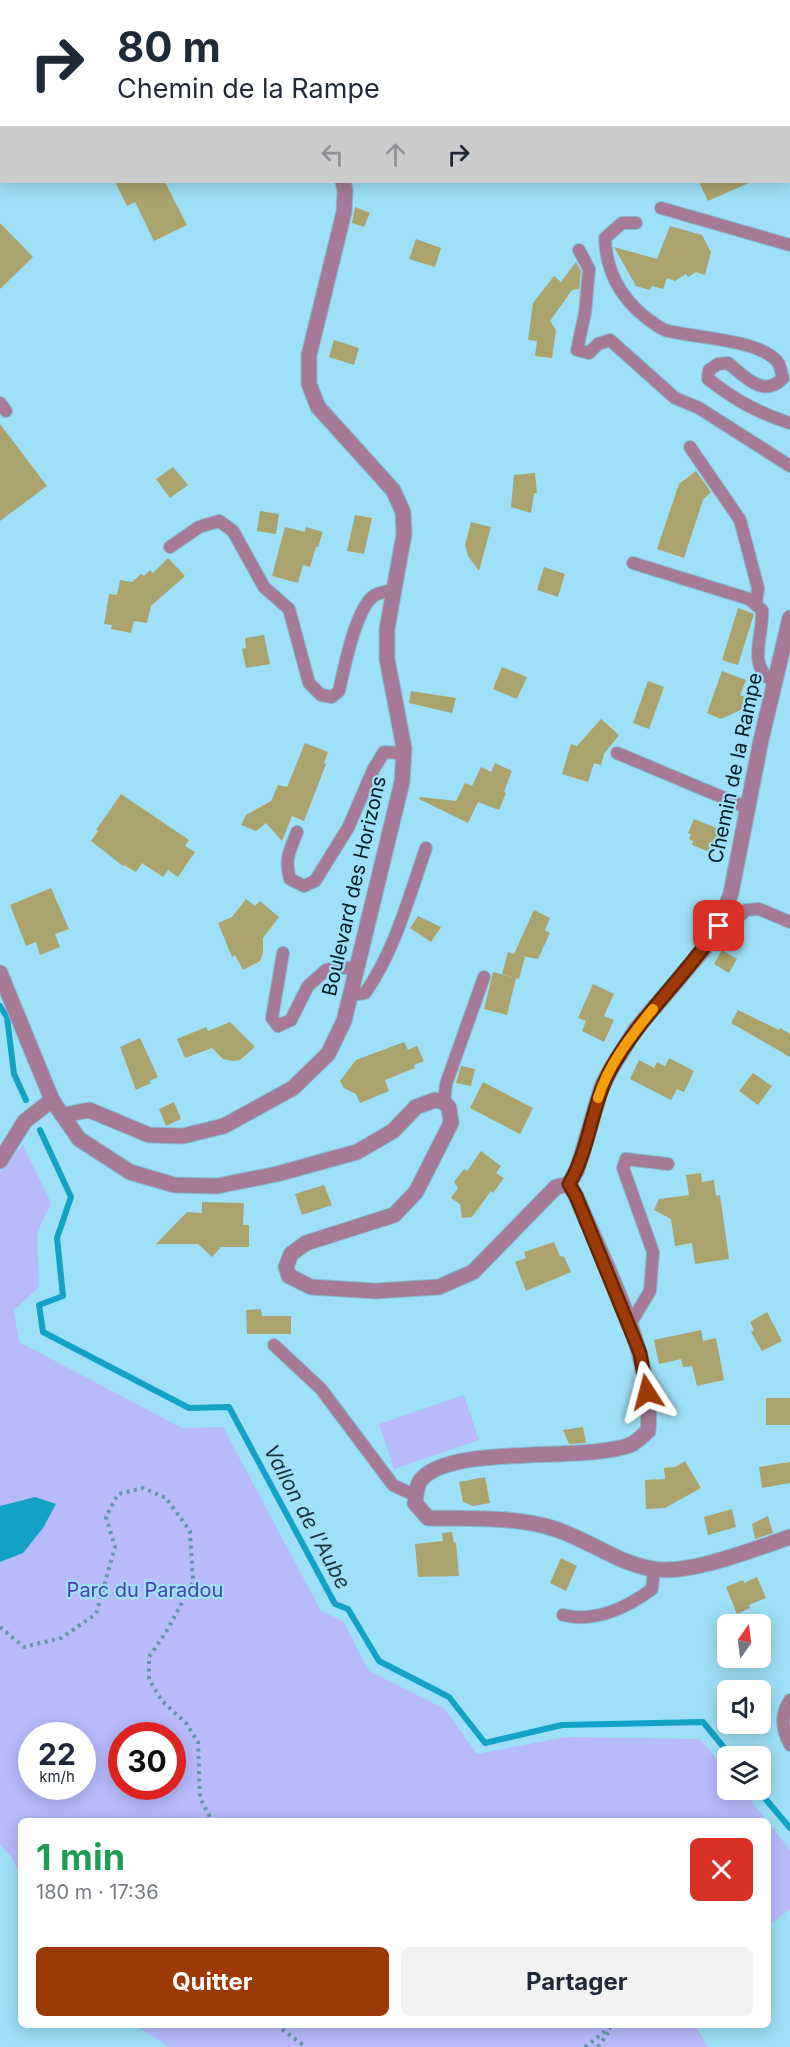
<!DOCTYPE html>
<html lang="fr">
<meta charset="utf-8">
<style>
body{margin:0;font-family:Inter,sans-serif;background:#f2f2f3;color:#1f2937;height:100vh;display:flex;flex-direction:column;font-size:22px;white-space:nowrap}
*{box-sizing:border-box;margin:0}
p{font-size:20px;color:#747a83}
.icon{flex:none;width:33px;height:33px;fill:none;stroke:currentColor;stroke-width:2;stroke-linecap:round;stroke-linejoin:round}
.map{position:relative;flex:1;overflow:hidden}
.drawer{position:absolute;left:18px;top:1818px;width:753px;height:210px;display:flex;flex-direction:column;background:#fff;border-radius:9px;box-shadow:0 3px 15px #0003}
.drawer>*{flex:none}
.hud{position:absolute;left:0px;top:0px;width:790px;height:183px;box-shadow:0 3px 15px #0003;background:#fff;color:#1f2937;overflow:hidden}
.needle{width:39px;rotate:14deg}
.buttons{position:absolute;left:717px;top:1614px;display:grid;gap:12px}
.buttons a{display:grid;place-items:center;width:54px;height:54px;border-radius:9px;background:#fff;box-shadow:0 3px 15px #0003;font-size:30px}
.speed{position:absolute;left:18px;top:1722px;display:flex;gap:12px;font-size:30px;font-weight:700;text-align:center}
.speed>*{display:grid;place-content:center;width:78px;height:78px;border-radius:50%;background:#fff;box-shadow:0 3px 15px #0003;line-height:1}
.speed small{font-size:15px;font-weight:400}
.speed .limit{border:9px solid #d22;background:#fff;color:#111}
.pin{position:absolute;display:grid;place-items:center;width:51px;height:51px;color:#fff;margin:-26px;border-radius:12px;box-shadow:0 3px 9px #0006}
.me{position:absolute;width:66px;margin:-33px;rotate:351deg;stroke-linejoin:round;filter:drop-shadow(0 0 4px #0008)}
.turn{display:flex;align-items:center;gap:21px;height:126px;padding:0 18px;font-size:27px}
.turn .icon{width:78px;height:78px;stroke-width:2.5}
.turn b{display:block;font-size:42px;line-height:51px}
.lanes{display:flex;align-items:center;height:57px;padding:0 18px;background:#0003;justify-content:center;gap:30px;direction:ltr}
.lanes .off{opacity:.35}
.round{display:grid;place-items:center;flex:none;width:63px;height:63px;border-radius:9px;background:#f2f2f3}
.overview{display:flex;align-items:center;justify-content:space-between;height:102px;padding:0 18px}
h1{font-size:36px;font-weight:700;line-height:45px;color:#1e9e55}
.cta{display:flex;gap:12px;margin-top:auto;padding:12px 18px}
.cta a{flex:1;height:69px;border-radius:9px;background:#9d3906;color:#fff;font-size:24px;font-weight:700;line-height:69px;text-align:center}
.cta a+a{background:#f2f2f3;color:#1f2937}
.map>svg:first-child{display:block}
.green{fill:#b7bbfc;fill-rule:evenodd}
.water{fill:#12a2c5}
.lines{fill:none;stroke-linecap:round;stroke-linejoin:round}
.stream{stroke:#12a2c5;stroke-width:6}
.building{fill:#aba36d}
.service-casing{stroke:#82bdd1;stroke-width:14}
.minor-casing{stroke:#82bdd1;stroke-width:17}
.path{stroke:#6396a8;stroke-width:4;stroke-dasharray:3 4.5;stroke-linecap:butt}
.service{stroke:#a67a96;stroke-width:12}
.minor{stroke:#a67a96;stroke-width:15}
.route-casing{stroke:#662504;stroke-width:15}
.route{stroke:#9d3906;stroke-width:10}
.slow{stroke:#f59e0b;stroke-width:10}
.labels{text-anchor:middle;stroke-width:4.5;stroke-linejoin:round;paint-order:stroke}
.street-label{font-size:20px;fill:#021d26;stroke:#9ee0f7}
.park-label{font-size:20px;fill:#4b3fb4;stroke:#9ee0f7}
.water-label{font-size:21px;font-style:italic;fill:#1a343d;stroke:#9ee0f7}
</style>
<div class="map">
<svg width="790" height="2047" viewBox="0 0 790 2047">
<rect width="100%" height="100%" fill="#9ee0f7"/>
<g class="green">
<path d="M23,1145L51,1203L37,1233L39,1287L14,1310L19,1342L182,1428L223,1427L321,1611L343,1621L369,1671L445,1709L477,1754L566,1737L700,1739L727,1772L728,1790H742L767,1821H21V1877L11,1856L0,1845V1172ZM32,1736H82V1786H32ZM122,1736H172V1786H122Z"/>
<path d="M464,1395L479,1440L394,1469L379,1424Z"/>
<path d="M768,1822L790,1850V1909L768,1926Z"/>
<path d="M135,2025H695L708,2047H169Z"/>
</g>
<path class="water" d="M35,1497L56,1504L43,1528L23,1553L0,1562V1506Z"/>
<g class="lines">
<g class="stream">
<path d="M0,1006L7,1017L14,1074L26,1100"/>
<path d="M40,1130L71,1197L57,1238L63,1296L39,1305L43,1332L189,1408L229,1407L335,1604L348,1609L379,1661L449,1697L485,1743L562,1725L703,1722L731,1756"/>
<path d="M758,1790L790,1828"/>
</g>
</g>
<g class="building">
<path d="M115,182H165L187,225L154,241L135,202L127,206Z"/>
<path d="M699,182H751L708,201Z"/>
<path d="M355,207L370,213L364,227L352,223Z"/>
<path d="M0,223L33,257L0,289Z"/>
<path d="M670,226L702,235L711,252L705,275L696,272L688,277L686,274L675,281L667,278L663,289L652,286L650,290L636,286L614,247L657,259Z"/>
<path d="M416,239L441,248L435,267L409,259Z"/>
<path d="M576,262L581,271L579,289L572,290L550,321L556,330L552,358L535,356L537,341L528,340L533,303L554,276L561,282Z"/>
<path d="M334,340L359,348L354,365L329,357Z"/>
<path d="M0,424L47,486L0,521Z"/>
<path d="M173,467L188,485L170,498L156,479Z"/>
<path d="M696,471L711,492L703,500L684,558L657,549L679,484Z"/>
<path d="M535,473L537,493H534L531,513L511,507L514,475Z"/>
<path d="M260,511L279,514L276,534L257,531Z"/>
<path d="M355,515L372,518L364,554L347,551Z"/>
<path d="M471,522L491,527L479,571L468,556L465,545Z"/>
<path d="M285,527L305,532L306,527L323,532L318,547H316L310,567L303,565L298,583L272,576Z"/>
<path d="M168,558L185,576L151,606L147,623L134,621L131,633L111,629L112,625L104,624L109,594L117,595L120,580L132,582L141,574L144,576L150,570L153,573Z"/>
<path d="M544,567L565,574L558,597L537,590Z"/>
<path d="M738,608L754,614L738,665L722,660Z"/>
<path d="M264,635L270,664L246,668L242,649L246,648L245,638Z"/>
<path d="M502,667L527,677L517,699L493,689Z"/>
<path d="M722,671L746,680L740,695L758,702L721,719L707,713Z"/>
<path d="M648,681L664,687L649,729L633,723Z"/>
<path d="M411,691L456,698L452,713L409,703Z"/>
<path d="M601,719L619,735L604,754L601,765L594,763L588,782L562,774L571,744L577,746Z"/>
<path d="M305,743L328,752L324,763L326,764L304,821L292,816L282,841L266,823L256,831L241,825L246,815L271,801L278,785L287,787Z"/>
<path d="M495,763L512,771L504,792L506,793L499,810L478,802L468,823L419,799L420,797L456,801L465,783L472,786L481,767L491,772Z"/>
<path d="M121,794L189,840L185,846L195,852L178,877L168,870L163,877L142,863L136,872L124,865L123,866L91,841L98,831L96,830Z"/>
<path d="M694,819L721,830L712,853L692,845L693,841L689,839L691,834L688,833Z"/>
<path d="M51,888L69,929L55,934L60,947L40,955L36,942L26,946L10,905Z"/>
<path d="M246,899L255,906L260,901L279,917L263,938V953L260,961L243,970L235,955L232,957L218,923L232,917Z"/>
<path d="M534,910L550,918L545,930L550,933L538,959L517,955L525,957L519,979L502,974L508,952L514,954Z"/>
<path d="M418,916L441,927L431,942L410,928Z"/>
<path d="M722,950L737,959L729,973L714,964Z"/>
<path d="M493,972L516,978L507,1015L484,1009Z"/>
<path d="M593,984L614,994L604,1016L614,1020L604,1042L582,1031L586,1021L578,1018Z"/>
<path d="M738,1010L779,1030L780,1028L790,1034V1057L731,1023Z"/>
<path d="M230,1022L255,1047L240,1060L233,1061L223,1059L212,1048L185,1058L177,1039L206,1027L208,1031Z"/>
<path d="M140,1038L158,1077L149,1081L151,1083L136,1090L120,1047Z"/>
<path d="M404,1042L408,1050L417,1046L424,1061L414,1065L415,1068L385,1080L389,1091L360,1103L356,1094L344,1088L340,1081L356,1060Z"/>
<path d="M669,1058L694,1071L684,1092L677,1089L671,1100L630,1079L639,1060L654,1068L657,1062L665,1066Z"/>
<path d="M461,1066L475,1069L471,1086L456,1083Z"/>
<path d="M753,1073L772,1086L758,1105L739,1091Z"/>
<path d="M483,1082L533,1108L520,1134L470,1108Z"/>
<path d="M174,1102L181,1119L166,1126L159,1109Z"/>
<path d="M481,1151L501,1166L496,1173L504,1178L493,1193L491,1191L472,1217L462,1218L460,1204L451,1198L458,1188L454,1182L464,1169L467,1171Z"/>
<path d="M701,1173L702,1182L714,1180L716,1196L720,1195L729,1259L695,1264L692,1243L675,1246L671,1219L654,1210L659,1199L689,1195L686,1175Z"/>
<path d="M324,1185L332,1205L302,1215L295,1194Z"/>
<path d="M202,1202L244,1203L243,1225H249V1247H221L212,1257L198,1244H156L187,1212L202,1213Z"/>
<path d="M554,1242L560,1256L564,1257L571,1272L526,1291L515,1262L526,1258L524,1252Z"/>
<path d="M261,1309L262,1316H291V1334H247L246,1310Z"/>
<path d="M767,1312L782,1341L762,1351L751,1332L754,1330L750,1322Z"/>
<path d="M701,1330L703,1341L716,1338L724,1380L697,1386L692,1366L683,1367L681,1359L659,1364L654,1340Z"/>
<rect x="766" y="1398" width="24" height="27"/>
<path d="M583,1427L586,1443L569,1444L563,1430Z"/>
<path d="M685,1461L701,1488L665,1508L646,1509L645,1480L665,1479L664,1468L675,1467Z"/>
<path d="M790,1462V1483L762,1488L759,1467Z"/>
<path d="M485,1477L490,1503L473,1506L463,1502L459,1482Z"/>
<path d="M732,1509L736,1527L708,1535L704,1517Z"/>
<path d="M768,1516L773,1533L755,1539L752,1524Z"/>
<path d="M452,1532L454,1543L456,1542L459,1576L418,1577L415,1544L443,1541L442,1533Z"/>
<path d="M561,1558L577,1566L566,1591L550,1583Z"/>
<path d="M757,1577L766,1598L749,1605L750,1608L737,1614L726,1587L743,1580L744,1583Z"/>
</g>
<g class="lines">
<g class="service-casing">
<g id="service">
<path d="M661,208L790,245"/>
<path d="M636,223H622L605,238C606,272 621,299 649,320C654,323 659,328 665,330C691,338 764,339 779,364C781,368 781,374 783,378C764,399 744,376 728,363L718,364L709,370L708,379C735,400 758,413 790,423"/>
<path d="M579,250L589,269L585,313L577,350L589,353L598,344L610,340L675,398L699,408L790,466"/>
<path d="M0,403L6,411"/>
<path d="M690,447L740,520L758,588L756,604"/>
<path d="M170,547L199,527L219,521L233,531L264,587L289,609L309,683L321,695L332,697L339,691C344,669 356,606 375,595C380,592 388,591 394,590"/>
<path d="M633,563L749,599L762,610C764,635 746,666 773,681"/>
<path d="M617,753L748,808"/>
<path d="M297,832C290,851 284,858 290,879L304,886L315,881L348,828L373,770L384,752L404,753"/>
<path d="M719,926H729L746,910L759,909L790,922"/>
<path d="M283,953L272,1018L278,1026L291,1020L308,986L326,970L339,967L356,969"/>
<path d="M350,995L365,993C395,951 409,896 426,848"/>
<path d="M444,1102L446,1084L484,977"/>
<path d="M630,1324L650,1291L653,1252L623,1168L626,1159L668,1164"/>
<path d="M274,1345L321,1389L393,1485L416,1496"/>
<path d="M563,1615C594,1623 627,1608 652,1589L654,1569"/>
<path d="M790,1700C780,1715 782,1730 790,1745"/>
</g>
</g>
<g class="minor-casing">
<g id="minor">
<path d="M399,0V2"/>
<path d="M0,973L52,1100L79,1139L130,1172L174,1185L217,1186L277,1174L357,1152L393,1131L416,1107L435,1100L444,1102L449,1108L451,1123L416,1192L394,1215L306,1243L291,1254L286,1267L289,1276L311,1287L375,1291L439,1287L473,1272L556,1187L569,1184"/>
<path d="M64,1115L89,1110L149,1135L183,1136L224,1126L293,1088L328,1054L344,1021L402,782L404,748L387,659V629L404,534L403,512L393,490L318,407L309,384V355L344,212L345,190L343,182"/>
<path d="M0,1161L25,1121L52,1100"/>
<path d="M569,1184L576,1196C605,1265 655,1356 648,1431C643,1435 637,1442 630,1445C581,1463 448,1443 420,1481C416,1487 416,1497 415,1503L428,1518C469,1519 515,1516 555,1529C589,1540 617,1563 653,1569C690,1575 754,1549 790,1537"/>
<path d="M569,1184L577,1170L602,1086L612,1067L636,1029L705,948L719,926L731,893L761,740L790,618"/>
</g>
</g>
<g class="path">
<path d="M0,1627L24,1647L61,1638L96,1614L115,1547L106,1517L118,1494L143,1488L166,1498L190,1531L193,1582L168,1629L149,1657V1679L162,1701L186,1723L198,1742L200,1798L212,1821"/>
<path d="M276,2025L306,2047"/>
<path d="M585,2047L612,2026"/>
<path d="M598,2047L610,2030"/>
</g>
<use href="#service" class="service"/>
<use href="#minor" class="minor"/>
</g>
<g class="lines">
<g class="route-casing">
<path id="route" d="M647,1392L640,1353L576,1196L569,1184C590,1149 591,1105 611,1069C640,1016 686,976 719,926"/>
</g>
<use href="#route" class="route"/>
<path class="slow" d="M598,1098C608,1065 631,1036 653,1009"/>
</g>
<g class="labels">
<g class="street-label">
<text transform="translate(735 768) rotate(-78)" y="7">Chemin de la Rampe</text>
<text transform="translate(354 886) rotate(-77)" y="7">Boulevard des Horizons</text>
</g>
<g class="park-label">
<text x="145" y="1597">Parc du Paradou</text>
</g>
<g class="water-label">
<text transform="translate(307 1517) rotate(62)" y="7">Vallon de l'Aube</text>
</g>
</g>
</svg>
<div class="buttons">
<a><svg class="needle" viewBox="-14 -14 28 28"><path d="M0-13l5 13h-10z" fill="#e53935"/><path d="M0 13l5-13h-10z" fill="#747a83"/></svg></a>
<a><svg class="icon" aria-label="sound" viewBox="0 0 24 24"><path d="M4 9h4l5-4v14l-5-4H4zM17 9q2 3 0 6"/></svg></a>
<a><svg class="icon" aria-label="layers" viewBox="0 0 24 24"><path d="M12 4l9 5-9 5-9-5zM3 14l9 5 9-5"/></svg></a>
</div>
<div class="speed"><div>22<small>km/h</small></div><div class="limit">30</div></div>
<div class="pin" style="left:719px;top:926px;background:#d93025"><svg class="icon" aria-label="arrive" viewBox="0 0 24 24"><path d="M6 21V4h12l-3 4 3 4H6"/></svg></div>
<svg class="me" style="left:647px;top:1392px" viewBox="-20 -20 40 40"><path d="M0-17L14 15 0 8-14 15z" fill="#9d3906" stroke="#fff" stroke-width="4"/></svg>
<div class="hud">
<div class="turn"><svg class="icon" aria-label="right" viewBox="0 0 24 24"><path d="M7 20v-9h11M14 6l5 5-5 5"/></svg><div><b>80 m</b>Chemin de la Rampe</div></div>
<div class="lanes"><svg class="icon off" aria-label="left" viewBox="0 0 24 24"><path d="M17 20v-9H6M10 6l-5 5 5 5"/></svg><svg class="icon off" aria-label="ahead" viewBox="0 0 24 24"><path d="M12 20V5M6 11l6-6 6 6"/></svg><svg class="icon" aria-label="right" viewBox="0 0 24 24"><path d="M7 20v-9h11M14 6l5 5-5 5"/></svg></div>
</div>
<section class="drawer">
<div class="overview"><div><h1>1 min</h1><p>180 m · 17:36</p></div><a class="round" style="background:#d93025;color:#fff"><svg class="icon" aria-label="close" viewBox="0 0 24 24"><path d="M6 6l12 12M18 6L6 18"/></svg></a></div>
<div class="cta"><a>Quitter</a><a>Partager</a></div>
</section>
</div>
